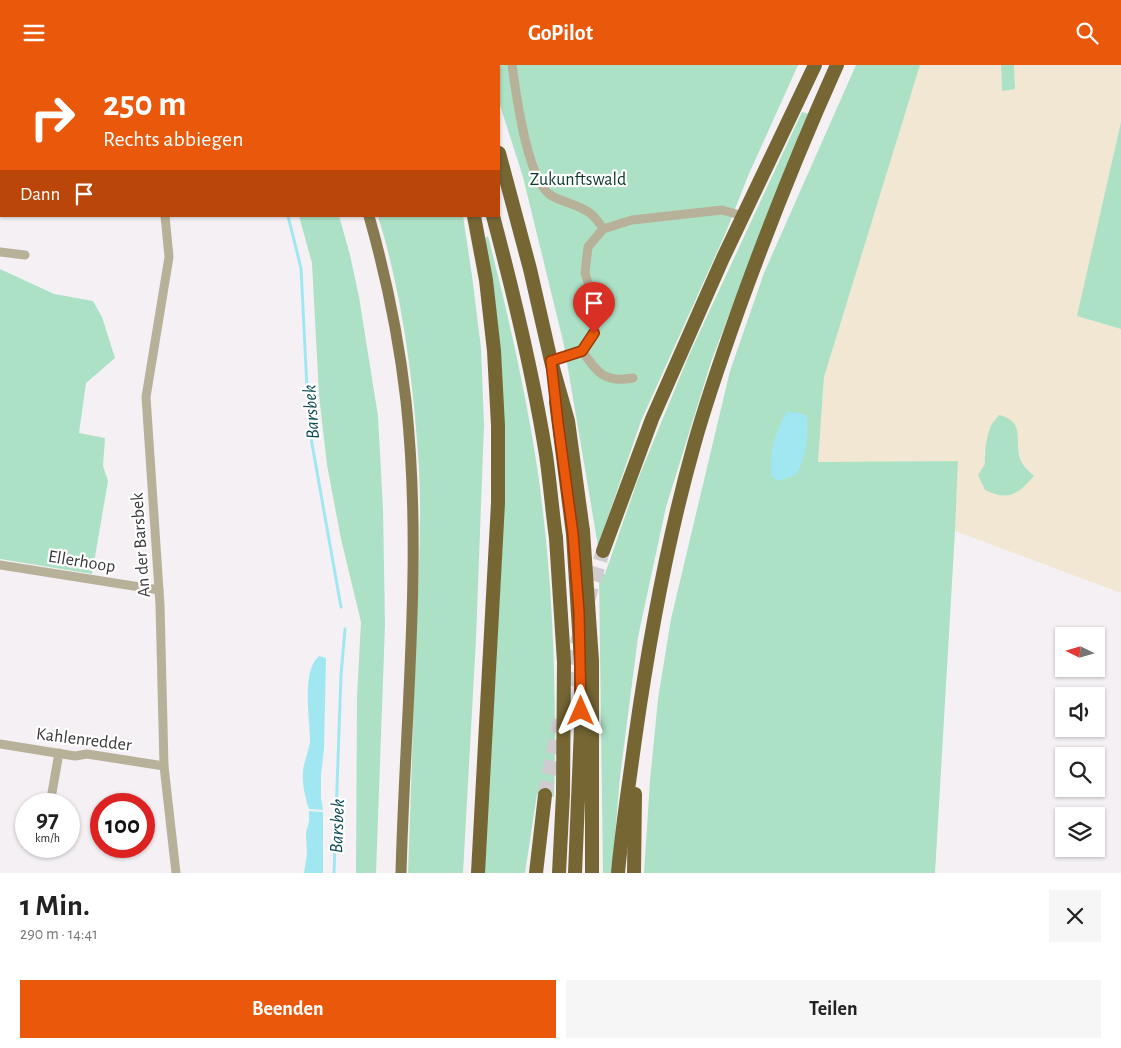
<!DOCTYPE html>
<html lang="de">
<meta charset="utf-8">
<style>
body{margin:0;font-family:"Alegreya Sans",sans-serif;background:#f6f6f6;color:#222;height:100vh;display:flex;flex-direction:column;font-size:19px;white-space:nowrap}
*{box-sizing:border-box;margin:0}
p{font-size:16px;color:#767676}
.icon{flex:none;width:28px;height:28px;fill:none;stroke:currentColor;stroke-width:2;stroke-linecap:round;stroke-linejoin:round}
.map{position:relative;height:808px;overflow:hidden}
.side{display:flex;flex-direction:column;background:#fff;flex:1}
.side>*{flex:none}
.top-card{position:absolute;left:0px;top:0px;width:500px;height:152px;box-shadow:0 1px 4px #0004;background:#ea580c;color:#fff;overflow:hidden}
.needle{width:32px;rotate:275deg}
.fabs{position:absolute;left:1055px;top:562px;display:grid;gap:10px}
.fabs a{display:grid;place-items:center;width:50px;height:50px;border-radius:0px;background:#fff;box-shadow:0 1px 4px #0004;font-size:25px}
.speed{position:absolute;left:15px;top:728px;display:flex;gap:10px;font-size:25px;font-weight:700;text-align:center}
.speed>*{display:grid;place-content:center;width:65px;height:65px;border-radius:50%;background:#fff;box-shadow:0 1px 4px #0004;line-height:1}
.speed small{font-size:12px;font-weight:400}
.speed .limit{border:8px solid #d22;background:#fff;color:#111}
.pin{position:absolute;display:grid;place-items:center;width:42px;height:42px;color:#fff;margin:-51px -21px;border-radius:50% 50% 50% 0;rotate:-45deg;box-shadow:0 0 5px #0007}
.pin .icon{rotate:45deg}
.me{position:absolute;width:55px;margin:-28px;rotate:0deg;stroke-linejoin:round;filter:drop-shadow(0 0 4px #0008)}
.turn{display:flex;align-items:center;gap:18px;height:105px;padding:0 20px;font-size:22px}
.turn .icon{width:65px;height:65px;stroke-width:2.5}
.turn b{display:block;font-size:35px;line-height:42px}
.then{display:flex;align-items:center;height:48px;padding:0 20px;background:#0003;gap:10px;font-size:19px}
.round{display:grid;place-items:center;flex:none;width:52px;height:52px;border-radius:0px;background:#f6f6f6}
.overview{display:flex;align-items:center;justify-content:space-between;height:85px;padding:0 20px}
h1{font-size:30px;font-weight:700;line-height:38px}
.button{display:flex;gap:10px;margin-top:auto;padding:10px 20px}
.button a{flex:1;height:58px;border-radius:0px;background:#ea580c;color:#fff;font-size:20px;font-weight:700;line-height:58px;text-align:center}
.button a+a{background:#f6f6f6;color:#222}
header{display:flex;justify-content:space-between;align-items:center;height:65px;padding:0 20px;background:#ea580c;color:#fff;font-size:22px;font-weight:700}
.map>svg:first-child{display:block}
.industrial{fill:#f1e7d2;fill-rule:evenodd}
.green{fill:#ace1c6}
.water{fill:#a0e7f2}
.lines{fill:none;stroke-linecap:round;stroke-linejoin:round}
.stream{stroke:#a0e7f2;stroke-width:3}
.highway-tunnel{stroke:#cfcbcf;stroke-width:14;stroke-dasharray:14 7;stroke-linecap:butt}
.minor{stroke:#b8b19a;stroke-width:9}
.major{stroke:#877a50;stroke-width:11}
.highway{stroke:#766634;stroke-width:14}
.highway-bridge{stroke:#766634;stroke-width:14}
.route-casing{stroke:#983908;stroke-width:12}
.route{stroke:#ea580c;stroke-width:9}
.labels{text-anchor:middle;stroke-width:4.5;stroke-linejoin:round;paint-order:stroke}
.park-label{font-size:18px;fill:#0b3b28;stroke:#fff}
.street-label{font-size:18px;fill:#393739;stroke:#fff}
.water-label{font-size:19px;font-style:italic;fill:#0c4b54;stroke:#fff}
</style>
<header><svg class="icon" aria-label="menu" viewBox="0 0 24 24"><path d="M4 6h16M4 12h16M4 18h16"/></svg>GoPilot<svg class="icon" aria-label="search" viewBox="0 0 24 24"><circle cx="10" cy="10" r="6"/><path d="M15 15l6 6"/></svg></header>
<div class="map">
<svg width="1121" height="808" viewBox="0 0 1121 808">
<rect width="100%" height="100%" fill="#f4f0f4"/>
<path class="industrial" d="M920,0H1001L1002,25L1015,24L1014,0H1121V57L1078,251L1121,264V528L955,466L958,396L818,398L824,312ZM990,362L1019,386L1021,397L1034,411L985,399L984,387L989,374Z"/>
<g class="green">
<path d="M317,0H421L422,1H318Z"/>
<path d="M485,0H798L748,111L726,167L641,356L598,481L564,280L523,112L499,37V1Z"/>
<path d="M856,0H920L824,312L818,397L958,396L955,466L935,808H644L650,716L658,634L671,554L730,306L764,208Z"/>
<path d="M1001,0H1014L1015,24L1002,26Z"/>
<path d="M802,47L810,49L764,158L711,297L666,442L638,572L620,712L612,808H603L599,508L605,509L638,414L689,290Z"/>
<path d="M1121,57V264L1077,251Z"/>
<path d="M299,151H339L350,190L359,232L378,351L383,444L385,560L376,808H356L357,632L361,557L341,474L327,400L319,330L312,198Z"/>
<path d="M378,151H463L472,211L481,283L484,360L476,574L463,808H408C411,731 413,655 416,578C418,520 422,462 419,404C414,321 403,231 378,151Z"/>
<path d="M488,171C508,249 526,328 538,408C553,515 557,624 554,732L537,729L525,808H484L499,544L504,437L498,264L485,173Z"/>
<path d="M0,204L54,229L93,236L102,252L115,293L86,318L79,368L105,373L103,401L108,416L92,509L0,494Z"/>
<path d="M999,350C1027,357 1013,376 1021,396C1023,401 1030,407 1034,411C1017,430 1009,436 985,425L978,410L985,399C984,388 986,375 990,363C991,359 996,354 999,350Z"/>
</g>
<g class="water">
<path d="M787,346L807,350C808,371 807,392 796,410L778,416L771,411C770,383 774,371 787,346Z"/>
<path d="M319,591L326,593L324,684L321,710V733L323,745L309,744C305,732 302,719 303,706C304,696 309,686 310,676C310,654 301,606 319,591Z"/>
<path d="M309,746L323,747V808H304L307,789L306,768L309,756Z"/>
</g>
<g class="lines">
<g class="stream">
<path d="M223,0L224,1"/>
<path d="M288,151L301,203L308,344L311,373L341,542"/>
<path d="M334,808L341,610L345,564"/>
</g>
<g class="highway-tunnel">
<path d="M588,536L603,486"/>
<path d="M567,620L578,573"/>
<path d="M545,730L560,651"/>
</g>
<g class="minor">
<path d="M111,0L112,1"/>
<path d="M512,0C516,28 527,117 552,131C564,138 581,140 591,149C596,153 600,159 603,164L632,155L722,145L743,151"/>
<path d="M165,151L169,192L146,332L160,540L164,701L176,808"/>
<path d="M0,187L25,190"/>
<path d="M582,286C598,308 604,318 633,313"/>
<path d="M551,296L582,286L594,268L598,249L585,208L588,182L603,164"/>
<path d="M0,500L159,525"/>
<path d="M0,679L75,691L87,689L164,701"/>
<path d="M50,739L59,688"/>
</g>
<g class="major">
<path d="M309,0L310,1"/>
<path d="M369,151C386,211 399,274 406,336C423,493 405,651 401,808"/>
</g>
<g class="highway">
<path d="M441,0L442,1"/>
<path d="M471,0L472,1"/>
<path d="M499,88L530,204L551,296L568,356L583,466"/>
<path d="M474,151L486,215L494,286L498,361V438L478,808"/>
<path d="M493,151C514,230 533,309 546,390C550,417 552,445 556,473"/>
<path d="M556,337L573,469"/>
<path d="M603,486L652,354L723,193L815,0"/>
<path d="M592,596V808"/>
<path d="M536,808L545,730"/>
<path d="M559,808L563,729"/>
<path d="M575,808L581,662"/>
<path d="M618,808C622,763 629,719 635,674C649,575 667,476 694,380C707,333 723,288 739,243C769,160 801,80 837,0"/>
<path d="M634,808L635,729"/>
</g>
<g class="highway-bridge">
<path d="M583,466L592,596"/>
<path d="M573,469L581,597V662"/>
<path d="M556,473L564,597L563,729"/>
</g>
</g>
<g class="lines">
<g class="route-casing">
<path id="route" d="M581,646L579,547L573,469L558,358L551,296L582,286L594,268"/>
</g>
<use href="#route" class="route"/>
</g>
<g class="labels">
<g class="park-label">
<text x="578" y="120">Zukunftswald</text>
</g>
<g class="street-label">
<text transform="translate(140 480) rotate(-94)" y="6">An der Barsbek</text>
<text transform="translate(82 496) rotate(9)" y="6">Ellerhoop</text>
<text transform="translate(84 674) rotate(7)" y="6">Kahlenredder</text>
</g>
<g class="water-label">
<text transform="translate(310 347) rotate(-94)" y="7">Barsbek</text>
<text transform="translate(336 761) rotate(-88)" y="7">Barsbek</text>
</g>
</g>
</svg>
<div class="fabs">
<a><svg class="needle" viewBox="-14 -14 28 28"><path d="M0-13l5 13h-10z" fill="#e53935"/><path d="M0 13l5-13h-10z" fill="#767676"/></svg></a>
<a><svg class="icon" aria-label="sound" viewBox="0 0 24 24"><path d="M4 9h4l5-4v14l-5-4H4zM17 9q2 3 0 6"/></svg></a>
<a><svg class="icon" aria-label="search" viewBox="0 0 24 24"><circle cx="10" cy="10" r="6"/><path d="M15 15l6 6"/></svg></a>
<a><svg class="icon" aria-label="layers" viewBox="0 0 24 24"><path d="M12 4l9 5-9 5-9-5zM3 14l9 5 9-5"/></svg></a>
</div>
<div class="speed"><div>97<small>km/h</small></div><div class="limit">100</div></div>
<div class="pin" style="left:594px;top:268px;background:#d93025"><svg class="icon" aria-label="arrive" viewBox="0 0 24 24"><path d="M6 21V4h12l-3 4 3 4H6"/></svg></div>
<svg class="me" style="left:581px;top:646px" viewBox="-20 -20 40 40"><path d="M0-17L14 15 0 8-14 15z" fill="#ea580c" stroke="#fff" stroke-width="4"/></svg>
<div class="top-card">
<div class="turn"><svg class="icon" aria-label="right" viewBox="0 0 24 24"><path d="M7 20v-9h11M14 6l5 5-5 5"/></svg><div><b>250 m</b>Rechts abbiegen</div></div>
<div class="then">Dann<svg class="icon" aria-label="arrive" viewBox="0 0 24 24"><path d="M6 21V4h12l-3 4 3 4H6"/></svg></div>
</div>
</div>
<section class="side">
<div class="overview"><div><h1>1 Min.</h1><p>290 m · 14:41</p></div><a class="round"><svg class="icon" aria-label="close" viewBox="0 0 24 24"><path d="M6 6l12 12M18 6L6 18"/></svg></a></div>
<div class="button"><a>Beenden</a><a>Teilen</a></div>
</section>
